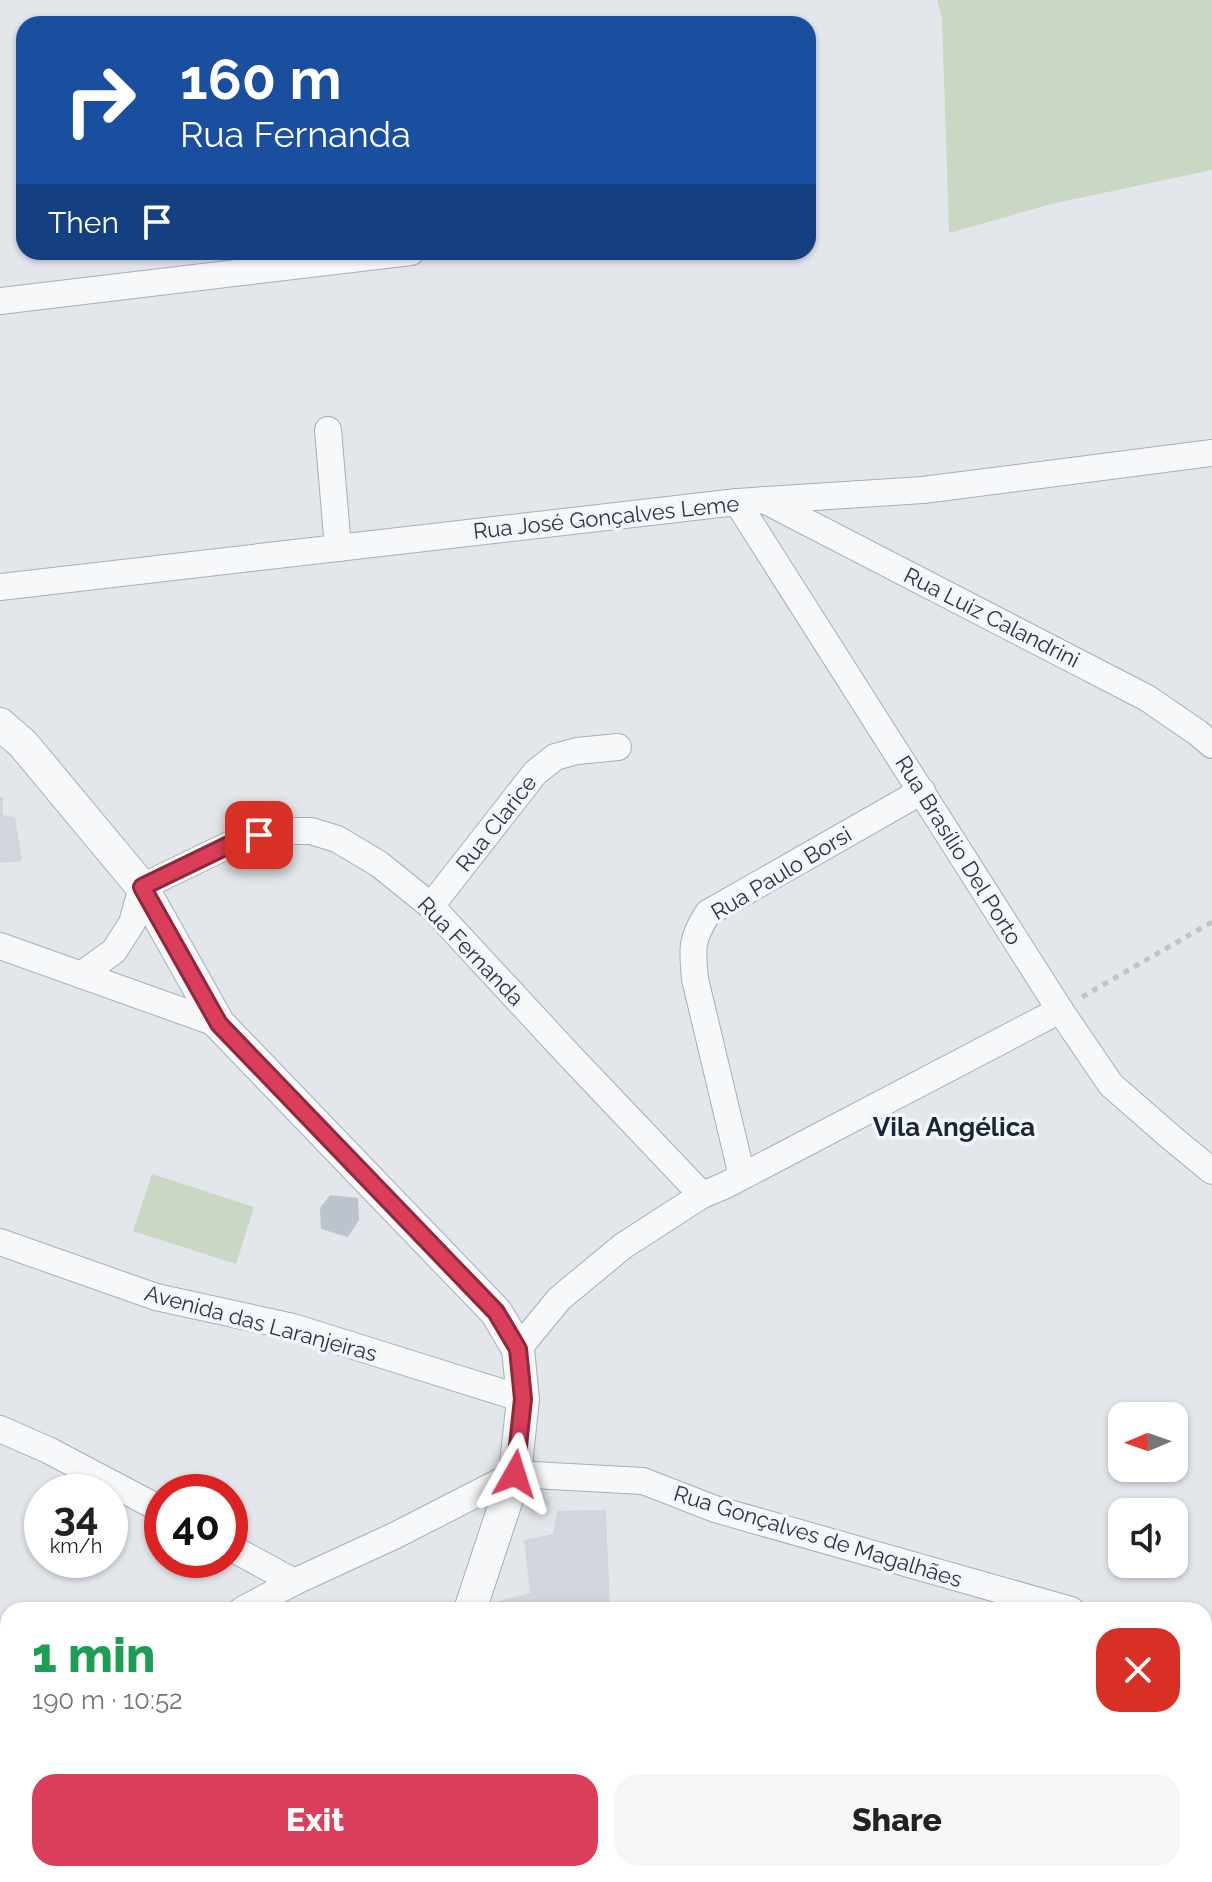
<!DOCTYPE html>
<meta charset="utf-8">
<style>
body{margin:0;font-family:Raleway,sans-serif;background:#f6f6f6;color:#222;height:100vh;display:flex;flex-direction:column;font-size:30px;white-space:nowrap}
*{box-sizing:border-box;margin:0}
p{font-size:26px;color:#767676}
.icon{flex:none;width:44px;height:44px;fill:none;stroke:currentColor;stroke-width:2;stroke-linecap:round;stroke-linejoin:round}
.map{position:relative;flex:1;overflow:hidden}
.details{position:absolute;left:0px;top:1602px;width:1212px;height:280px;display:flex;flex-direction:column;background:#fff;border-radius:24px 24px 0 0;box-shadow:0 2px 6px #0004}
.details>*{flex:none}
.top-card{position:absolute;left:16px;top:16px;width:800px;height:244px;border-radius:24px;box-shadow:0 2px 6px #0004;background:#1a4fa0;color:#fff;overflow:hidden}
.needle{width:52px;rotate:268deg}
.controls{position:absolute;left:1108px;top:1402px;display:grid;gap:16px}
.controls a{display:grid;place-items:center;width:80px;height:80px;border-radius:16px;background:#fff;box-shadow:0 2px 6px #0004;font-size:40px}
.speed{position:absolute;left:24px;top:1474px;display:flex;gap:16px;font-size:40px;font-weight:700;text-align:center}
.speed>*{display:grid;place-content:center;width:104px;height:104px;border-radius:50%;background:#fff;box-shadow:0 2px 6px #0004;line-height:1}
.speed small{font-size:20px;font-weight:400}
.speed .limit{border:12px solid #d22;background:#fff;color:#111}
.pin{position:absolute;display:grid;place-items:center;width:68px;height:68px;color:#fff;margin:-34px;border-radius:16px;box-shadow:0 4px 12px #0006}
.me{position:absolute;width:88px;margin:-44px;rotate:6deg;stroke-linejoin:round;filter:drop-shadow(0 0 6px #0008)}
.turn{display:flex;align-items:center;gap:28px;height:168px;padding:0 32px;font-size:36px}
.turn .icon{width:104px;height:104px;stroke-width:2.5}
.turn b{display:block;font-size:56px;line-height:68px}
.then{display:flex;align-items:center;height:76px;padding:0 32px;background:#0003;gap:16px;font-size:30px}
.round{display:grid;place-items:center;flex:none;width:84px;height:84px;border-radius:24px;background:#f6f6f6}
.overview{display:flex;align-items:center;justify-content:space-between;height:136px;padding:0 32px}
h1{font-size:48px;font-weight:800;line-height:60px;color:#1e9e55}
.button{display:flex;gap:16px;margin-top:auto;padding:16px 32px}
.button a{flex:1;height:92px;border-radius:24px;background:#db3e5a;color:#fff;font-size:32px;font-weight:800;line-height:92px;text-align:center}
.button a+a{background:#f6f6f6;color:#222}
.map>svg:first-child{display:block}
.built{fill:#d1d6de}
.green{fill:#c9d7c3}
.building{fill:#bcc3cd}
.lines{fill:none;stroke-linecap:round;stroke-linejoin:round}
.minor-casing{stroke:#a7aeb7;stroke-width:28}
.tertiary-casing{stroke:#a7aeb7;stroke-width:34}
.secondary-casing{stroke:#a7aeb7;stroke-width:38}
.path{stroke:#c1c5cb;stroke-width:5;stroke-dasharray:6 6;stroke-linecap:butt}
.minor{stroke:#f6f8fa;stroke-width:26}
.tertiary{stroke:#f6f8fa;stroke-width:32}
.secondary{stroke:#fff;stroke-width:36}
.route-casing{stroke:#8e283a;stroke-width:20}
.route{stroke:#db3e5a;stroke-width:14}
.labels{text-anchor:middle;stroke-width:7;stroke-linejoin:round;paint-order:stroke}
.street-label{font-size:22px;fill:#293446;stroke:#f3f6f9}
.quarter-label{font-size:26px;font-weight:bold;fill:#1b2537;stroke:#f3f6f9}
</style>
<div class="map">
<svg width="1212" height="1882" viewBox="0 0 1212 1882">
<rect width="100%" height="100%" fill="#e3e7ec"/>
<g class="built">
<path d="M0,797H3V815L15,817L22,861L0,863Z"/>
<path d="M606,1510L610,1610H490L491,1603L530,1593L524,1540L553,1534L557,1511Z"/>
</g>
<g class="green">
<path d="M937,0H1212V170L1051,204L949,233L942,18Z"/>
<path d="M152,1174L254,1207L236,1264L133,1231Z"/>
</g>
<g class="building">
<path d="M330,1195L358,1198L359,1220L348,1237L321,1229L320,1208Z"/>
<path d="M300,1874H453L456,1882H286Z"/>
<path d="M792,1874H926L949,1881L788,1882Z"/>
</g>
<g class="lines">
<g class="minor-casing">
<g id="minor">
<path d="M0,301L411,252"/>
<path d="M328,430L338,548"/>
<path d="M764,500L1147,698L1198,733L1212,745"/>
<path d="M737,502L1060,1010L1111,1085L1173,1139L1212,1171"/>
<path d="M0,587L737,502L923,490L1212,453"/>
<path d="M431,906L535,773L555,757L577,751L618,747"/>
<path d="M0,946L219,1024"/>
<path d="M81,975L114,951L132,923L142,887L239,840L280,831H311L337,839L379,864L431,906L569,1055L702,1195"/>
<path d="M742,1176L695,979C692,949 691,939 708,913L922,791"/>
<path d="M0,1242L156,1297L293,1327L523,1399"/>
<path d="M518,1349L559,1299L623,1246L702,1195L724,1186L1060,1010"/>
<path d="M0,1429L48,1450L162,1510"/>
<path d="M230,1547L294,1582"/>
<path d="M242,1610L294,1582L394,1536L515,1474L643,1481L715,1509L1071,1610"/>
<path d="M1204,1648L1212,1650"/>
</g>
</g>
<g class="tertiary-casing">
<path id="tertiary" d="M0,724L23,744L142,887L219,1024L496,1312L518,1349L523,1399L515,1474L470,1610"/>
</g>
<g class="secondary-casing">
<g id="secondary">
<path d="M1130,1874L1151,1882"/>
<path d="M226,1882L240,1874"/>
</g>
</g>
<path class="path" d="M1082,997L1212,922"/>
<use href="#minor" class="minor"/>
<use href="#tertiary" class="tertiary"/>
<use href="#secondary" class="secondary"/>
</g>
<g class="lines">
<g class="route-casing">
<path id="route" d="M259,835L239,840L142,887L219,1024L496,1312L518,1349L523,1399L515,1474"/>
</g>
<use href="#route" class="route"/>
</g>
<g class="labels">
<g class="street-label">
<text transform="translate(606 517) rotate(-6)" y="8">Rua José Gonçalves Leme</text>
<text transform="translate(992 617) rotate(27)" y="8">Rua Luiz Calandrini</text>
<text transform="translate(496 823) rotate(-52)" y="8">Rua Clarice</text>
<text transform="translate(959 850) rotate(58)" y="8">Rua Brasílio Del Porto</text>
<text transform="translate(781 873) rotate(-31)" y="8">Rua Paulo Borsi</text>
<text transform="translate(471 951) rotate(46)" y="8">Rua Fernanda</text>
<text transform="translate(261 1323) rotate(15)" y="8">Avenida das Laranjeiras</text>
<text transform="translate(818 1536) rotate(17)" y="8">Rua Gonçalves de Magalhães</text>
</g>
<g class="quarter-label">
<text x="954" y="1136">Vila Angélica</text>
</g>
</g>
</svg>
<div class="controls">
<a><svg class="needle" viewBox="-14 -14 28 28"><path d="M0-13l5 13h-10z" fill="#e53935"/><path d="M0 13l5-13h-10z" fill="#767676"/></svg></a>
<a><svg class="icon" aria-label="sound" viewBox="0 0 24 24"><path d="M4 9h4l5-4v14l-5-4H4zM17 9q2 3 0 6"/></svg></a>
</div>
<div class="speed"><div>34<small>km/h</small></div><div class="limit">40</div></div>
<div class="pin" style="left:259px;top:835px;background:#d93025"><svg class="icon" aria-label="arrive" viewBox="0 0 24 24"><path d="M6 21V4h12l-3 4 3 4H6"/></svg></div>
<svg class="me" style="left:515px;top:1474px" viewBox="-20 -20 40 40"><path d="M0-17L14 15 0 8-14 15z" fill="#db3e5a" stroke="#fff" stroke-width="4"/></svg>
<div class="top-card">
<div class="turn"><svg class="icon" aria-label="right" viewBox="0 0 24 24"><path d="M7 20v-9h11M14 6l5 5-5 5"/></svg><div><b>160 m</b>Rua Fernanda</div></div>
<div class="then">Then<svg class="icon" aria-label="arrive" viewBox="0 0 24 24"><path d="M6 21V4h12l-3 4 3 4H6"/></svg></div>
</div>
<section class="details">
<div class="overview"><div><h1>1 min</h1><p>190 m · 10:52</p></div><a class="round" style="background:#d93025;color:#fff"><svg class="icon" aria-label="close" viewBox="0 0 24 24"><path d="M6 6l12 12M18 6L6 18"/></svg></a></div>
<div class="button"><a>Exit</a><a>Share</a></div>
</section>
</div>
